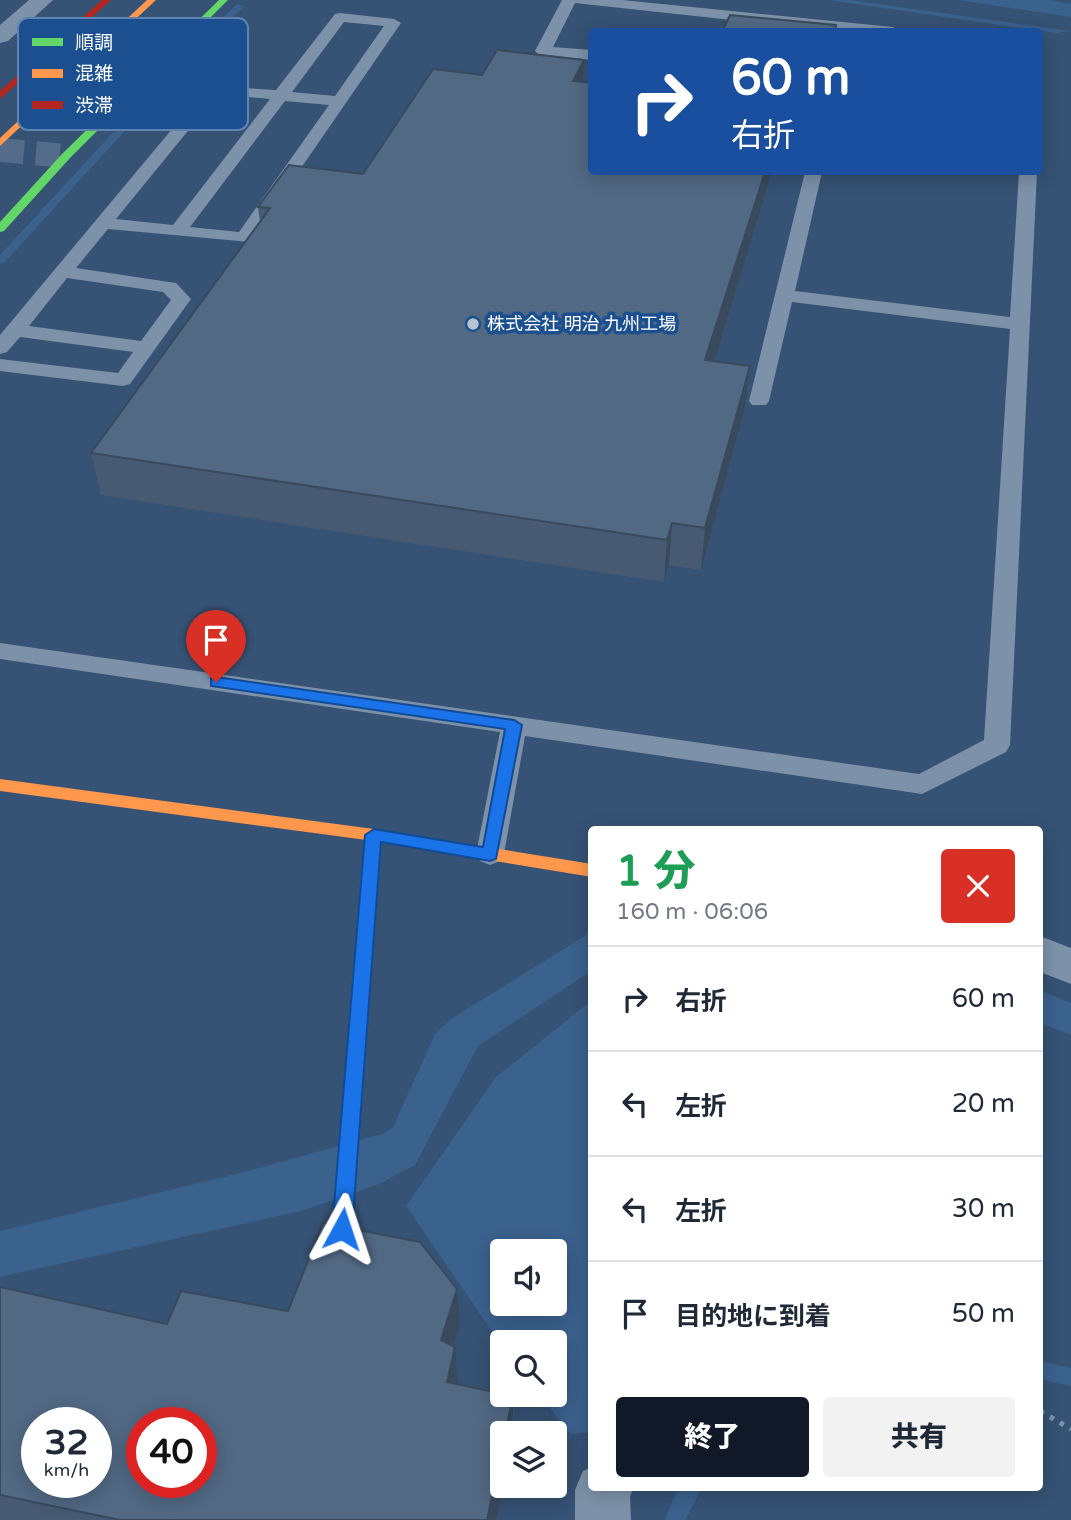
<!DOCTYPE html>
<html lang="ja">
<meta charset="utf-8">
<style>
body{margin:0;font-family:"Varela Round","Noto Sans JP",sans-serif;background:#f2f2f3;color:#1f2937;height:100vh;display:flex;flex-direction:column;font-size:26px;white-space:nowrap}
*{box-sizing:border-box;margin:0}
p{font-size:23px;color:#747a83}
.icon{flex:none;width:38px;height:38px;fill:none;stroke:currentColor;stroke-width:2;stroke-linecap:round;stroke-linejoin:round}
.map{position:relative;flex:1;overflow:hidden}
.panel{position:absolute;left:588px;top:826px;width:455px;height:665px;display:flex;flex-direction:column;background:#fff;border-radius:7px;box-shadow:0 4px 18px #0003}
.panel>*{flex:none}
.banner{position:absolute;left:588px;top:28px;width:455px;height:147px;border-radius:7px;box-shadow:0 4px 18px #0003;background:#1a4fa0;color:#fff;overflow:hidden}
.fabs{position:absolute;left:490px;top:1239px;display:grid;gap:14px}
.fabs a{display:grid;place-items:center;width:77px;height:77px;border-radius:7px;background:#fff;box-shadow:0 4px 18px #0003;font-size:35px}
.speed{position:absolute;left:21px;top:1407px;display:flex;gap:14px;font-size:35px;font-weight:700;text-align:center}
.speed>*{display:grid;place-content:center;width:91px;height:91px;border-radius:50%;background:#fff;box-shadow:0 4px 18px #0003;line-height:1}
.speed small{font-size:18px;font-weight:400}
.speed .limit{border:10px solid #d22;background:#fff;color:#111}
.pin{position:absolute;display:grid;place-items:center;width:60px;height:60px;color:#fff;margin:-72px -30px;border-radius:50% 50% 50% 0;rotate:-45deg;box-shadow:0 0 7px #0007}
.pin .icon{rotate:45deg}
.me{position:absolute;width:77px;margin:-38px;rotate:5deg;stroke-linejoin:round;filter:drop-shadow(0 0 5px #0008)}
.turn{display:flex;align-items:center;gap:24px;height:147px;padding:0 28px;font-size:32px}
.turn .icon{width:91px;height:91px;stroke-width:2.5}
.turn b{display:block;font-size:49px;line-height:60px}
.round{display:grid;place-items:center;flex:none;width:74px;height:74px;border-radius:7px;background:#f2f2f3}
.overview{display:flex;align-items:center;justify-content:space-between;height:119px;padding:0 28px}
h1{font-size:42px;font-weight:800;line-height:52px;color:#1e9e55}
.action{display:flex;gap:14px;margin-top:auto;padding:14px 28px}
.action a{flex:1;height:80px;border-radius:7px;background:#111827;color:#fff;font-size:28px;font-weight:800;line-height:80px;text-align:center}
.action a+a{background:#f2f2f3;color:#1f2937}
ul{padding:0;list-style:none}
li{display:flex;align-items:center;gap:21px;height:105px;padding:0 28px;border-top:2px solid #e0e1e3}
li div{flex:1}
li b{display:block;font-size:26px}
li em{font-style:normal}
.map>svg:first-child{display:block}
.water{fill:#3b618d;fill-rule:evenodd}
.lines{fill:none;stroke-linecap:round;stroke-linejoin:round}
.stream{fill:#3b618d;fill-rule:evenodd}
.street-tunnel{stroke:#546c89;stroke-width:24;stroke-dasharray:24 12;stroke-linecap:butt}
.path{stroke:#7d92a8;stroke-width:5;stroke-dasharray:4.5 7;stroke-linecap:butt}
.lane{fill:#7d92a8;fill-rule:evenodd}
.street{fill:#7d92a8;fill-rule:evenodd}
.fast{fill:#63d668;fill-rule:evenodd}
.slow{fill:#ff974d;fill-rule:evenodd}
.jam{fill:#b3261e;fill-rule:evenodd}
.wall{fill:#475a72}
.shaded-wall{fill:#394a5c}
.building{fill:#526984;stroke:#394a5c;stroke-width:2;fill-rule:evenodd}
.route{fill:#1a73e8;stroke:#114b97;stroke-width:2}
.poi-dot{fill:#b9c2ce;stroke:#1b4f8f;stroke-width:2.5}
.labels{text-anchor:middle;stroke-width:7;stroke-linejoin:round;paint-order:stroke}
.far-poi-label{font-size:18px;fill:#fff;stroke:#1b4f8f;text-anchor:start}
.key{fill:#1b4f8f;stroke:#5f84b1;stroke-width:2}
.key-label{font-size:19px;fill:#fff}
</style>
<div class="map">
<svg width="1071" height="1520" viewBox="0 0 1071 1520">
<rect width="100%" height="100%" fill="#365274"/>
<g class="water">
<path d="M828,0H850L1069,31L1057,33Z"/>
<path d="M957,0H1050L1071,4V17Z"/>
<path d="M591,932V971L478,1046L415,1165L379,1184L302,1211L0,1277V1231L240,1173L382,1134L393,1127L435,1034L451,1019Z"/>
<path d="M1040,990L1071,1003V1035L1040,1023Z"/>
<path d="M591,1001L592,1432L570,1434L540,1395H555V1342H502V1346L406,1206L496,1077ZM555,1251V1304H502V1251Z"/>
</g>
<g class="lines">
<g class="stream">
<path d="M237,4L244,6L185,65L4,263L0,264V255L179,61Z"/>
<path d="M1040,1361L1071,1368V1386L1040,1379Z"/>
<path d="M680,1488H702L685,1520H665L674,1497Z"/>
</g>
<path class="street-tunnel" d="M0,150L66,156"/>
<path class="path" d="M1040,1411L1071,1429"/>
<g class="lane">
<path d="M562,0H622L893,27L900,32H844L575,3L553,47L592,50V60L538,54L535,51Z"/>
<path d="M340,13L394,19L401,23L250,242L108,229L76,268L176,283L191,299L130,384L123,386L0,371V359L118,373L133,352L20,337L7,352L0,354V335L208,86L276,90L335,14ZM344,22L384,26L335,96L292,92ZM218,94L270,99L173,225L116,219ZM285,101L329,105L239,232L190,227ZM67,278L163,292L171,300L141,341L29,326Z"/>
<path d="M805,172H822L795,291L1010,317L1019,172H1037L1010,745L1006,752L922,794L525,736L504,854L500,861L490,865L480,861L476,854L500,732L0,659V643L919,774L984,740L1010,329L792,302L769,401L766,405H752L749,401Z"/>
</g>
<g class="street">
<path d="M29,0H53L8,41L0,43V25Z"/>
<path d="M1040,936L1071,948V984L1040,972Z"/>
<path d="M592,1467V1488H633L630,1497L631,1520H575V1490L583,1471Z"/>
</g>
<g class="fast">
<path d="M219,0H228L70,158L4,231L0,232V222L62,154Z"/>
<path d="M374,829L380,831L382,835L352,1229L349,1236L342,1238L335,1236L332,1229L366,835L368,831Z"/>
</g>
<g class="slow">
<path d="M147,0H156L0,146V138Z"/>
<path d="M0,779L374,829L592,864V877L374,841L0,791Z"/>
</g>
<path class="jam" d="M102,0H111L0,99V91Z"/>
</g>
<g class="wall">
<path d="M584,60V82L592,172H772L714,361L750,366L745,407L701,570L669,565L664,582L101,495L91,453L260,222L258,207L363,174L482,75Z"/>
<path d="M0,1287L167,1324L288,1311L460,1325L454,1346L458,1384L513,1396L514,1431L496,1520H0Z"/>
</g>
<g class="shaded-wall">
<path d="M584,60L583,96L573,81Z"/>
<path d="M765,172H772L702,401L705,360Z"/>
<path d="M750,366L745,407L701,570L705,528Z"/>
<path d="M672,523L669,565L664,582L667,540Z"/>
<path d="M457,1289L460,1325L445,1376L441,1340Z"/>
<path d="M455,1347L458,1382L450,1417L447,1382Z"/>
<path d="M513,1396V1433H505Z"/>
<path d="M502,1448L503,1486L496,1520H487Z"/>
</g>
<g class="building">
<path d="M730,15L836,25L835,32H722Z"/>
<path d="M497,50L584,60L573,81L592,83V172H765L705,360L750,366L705,528L672,523L667,540L91,453L270,208L258,207L289,165L363,174L433,69L482,75Z"/>
<path d="M323,1223L420,1242L457,1289L441,1340L455,1347L447,1382L513,1396L505,1433H502V1448L487,1520H120L0,1495V1287L167,1324L181,1291L288,1311ZM37,1423H96V1482H37ZM142,1423H201V1482H142Z"/>
</g>
<path class="route" d="M216,677L514,720L522,725L496,859L490,861L381,842L352,1229L349,1235L342,1238L335,1235L332,1229L365,835L374,829L483,847L505,729L211,686V678Z"/>
<circle class="poi-dot" cx="473" cy="324" r="7"/>
<g class="labels">
<g class="far-poi-label">
<text x="487" y="330">株式会社 明治 九州工場</text>
</g>
</g>
<rect x="18" y="18" width="230" height="112" rx="10" class="key"/>
<rect x="32" y="38" width="31" height="8" fill="#63d668"/>
<rect x="32" y="69" width="31" height="9" fill="#ff974d"/>
<rect x="32" y="101" width="31" height="8" fill="#b3261e"/>
<g class="key-label">
<text x="75" y="49">順調</text>
<text x="75" y="80">混雑</text>
<text x="75" y="112">渋滞</text>
</g>
</svg>
<div class="fabs">
<a><svg class="icon" aria-label="sound" viewBox="0 0 24 24"><path d="M4 9h4l5-4v14l-5-4H4zM17 9q2 3 0 6"/></svg></a>
<a><svg class="icon" aria-label="search" viewBox="0 0 24 24"><circle cx="10" cy="10" r="6"/><path d="M15 15l6 6"/></svg></a>
<a><svg class="icon" aria-label="layers" viewBox="0 0 24 24"><path d="M12 4l9 5-9 5-9-5zM3 14l9 5 9-5"/></svg></a>
</div>
<div class="speed"><div>32<small>km/h</small></div><div class="limit">40</div></div>
<div class="pin" style="left:216px;top:682px;background:#d93025"><svg class="icon" aria-label="arrive" viewBox="0 0 24 24"><path d="M6 21V4h12l-3 4 3 4H6"/></svg></div>
<svg class="me" style="left:342px;top:1229px" viewBox="-20 -20 40 40"><path d="M0-17L14 15 0 8-14 15z" fill="#1a73e8" stroke="#fff" stroke-width="4"/></svg>
<div class="banner">
<div class="turn"><svg class="icon" aria-label="right" viewBox="0 0 24 24"><path d="M7 20v-9h11M14 6l5 5-5 5"/></svg><div><b>60 m</b>右折</div></div>
</div>
<section class="panel">
<div class="overview"><div><h1>1 分</h1><p>160 m · 06:06</p></div><a class="round" style="background:#d93025;color:#fff"><svg class="icon" aria-label="close" viewBox="0 0 24 24"><path d="M6 6l12 12M18 6L6 18"/></svg></a></div>
<ul>
<li><svg class="icon" aria-label="right" viewBox="0 0 24 24"><path d="M7 20v-9h11M14 6l5 5-5 5"/></svg><div><b>右折</b></div><em>60 m</em></li>
<li><svg class="icon" aria-label="left" viewBox="0 0 24 24"><path d="M17 20v-9H6M10 6l-5 5 5 5"/></svg><div><b>左折</b></div><em>20 m</em></li>
<li><svg class="icon" aria-label="left" viewBox="0 0 24 24"><path d="M17 20v-9H6M10 6l-5 5 5 5"/></svg><div><b>左折</b></div><em>30 m</em></li>
<li><svg class="icon" aria-label="arrive" viewBox="0 0 24 24"><path d="M6 21V4h12l-3 4 3 4H6"/></svg><div><b>目的地に到着</b></div><em>50 m</em></li>
</ul>
<div class="action"><a>終了</a><a>共有</a></div>
</section>
</div>
